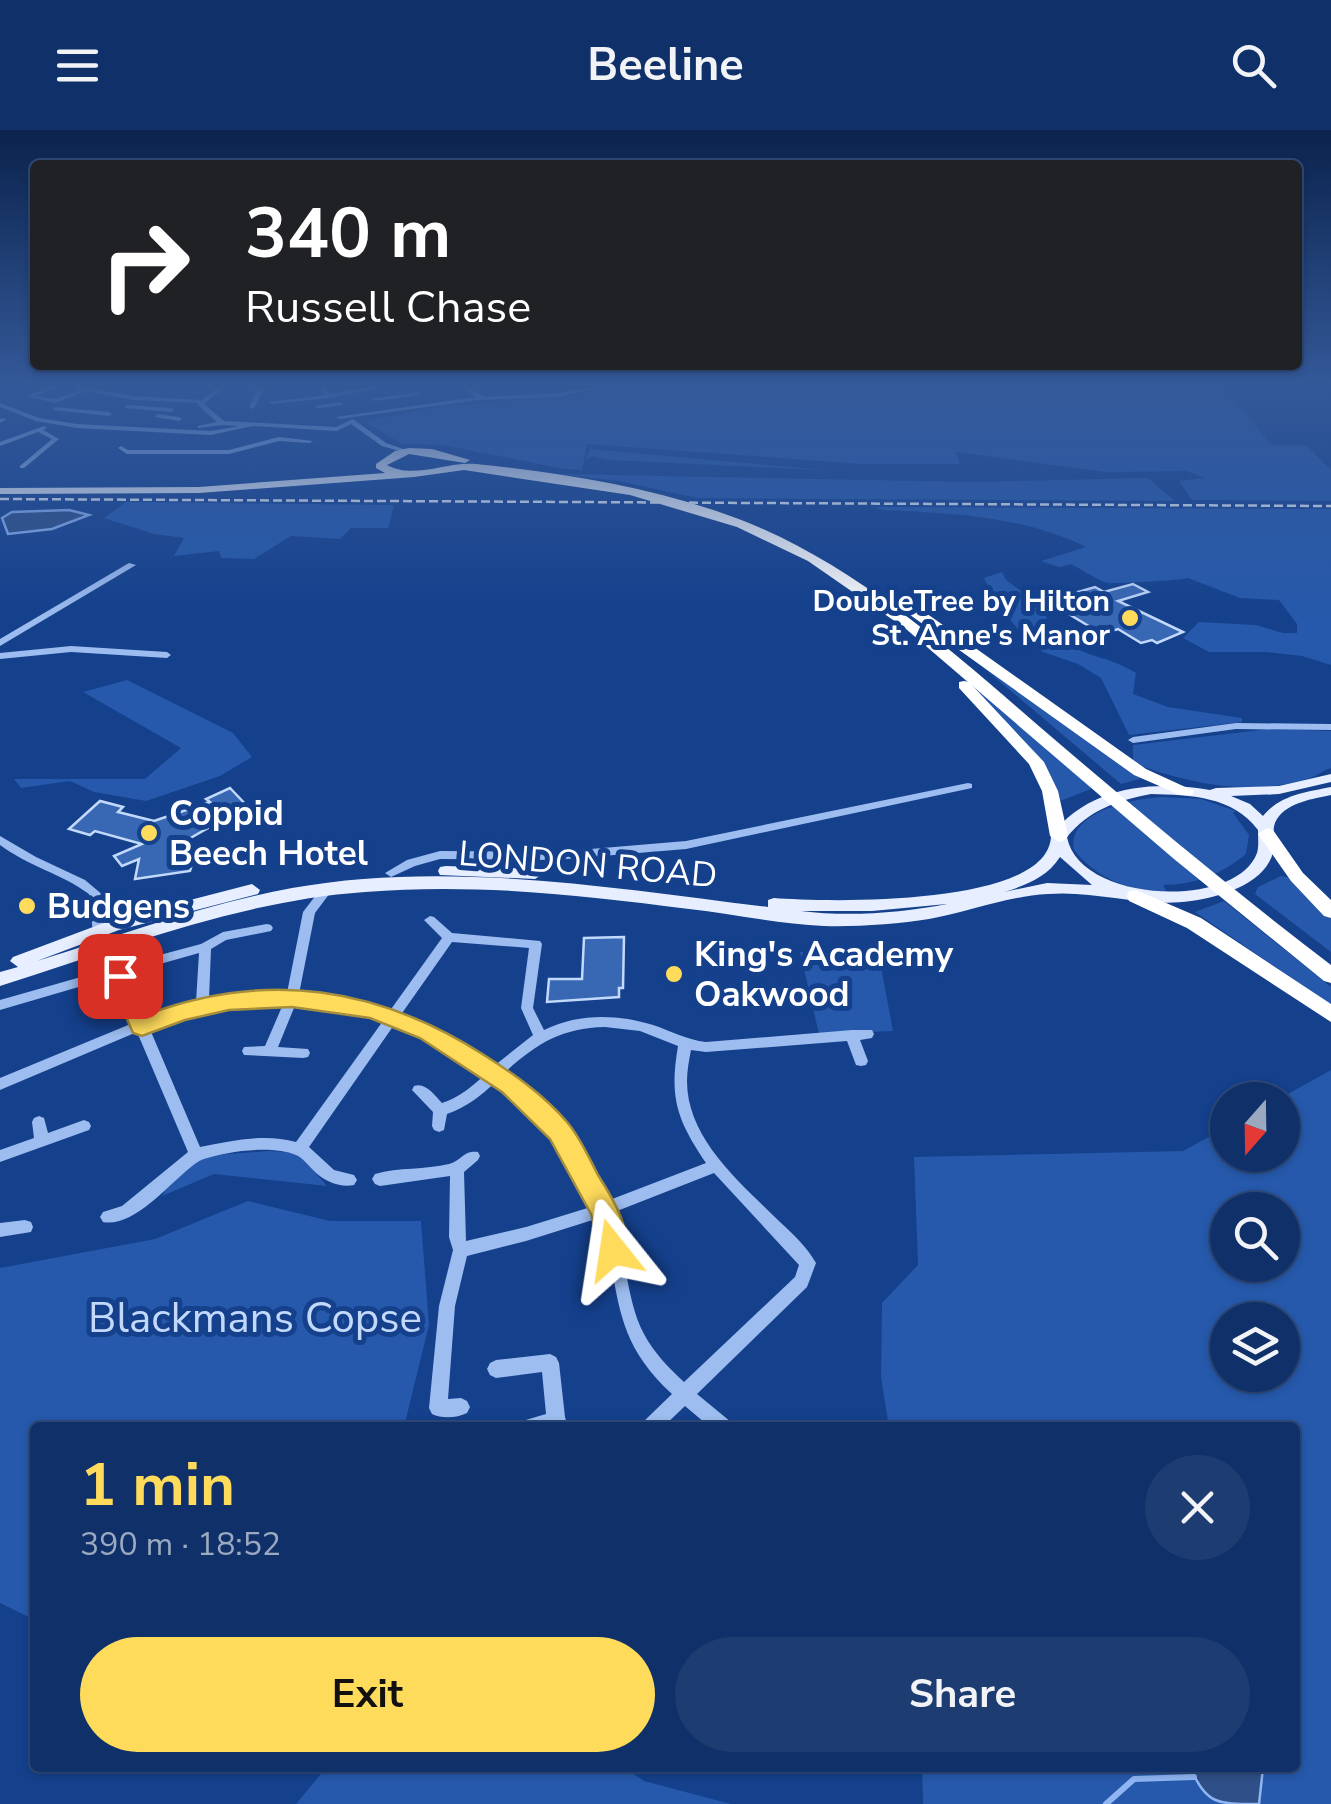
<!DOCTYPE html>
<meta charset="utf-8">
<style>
body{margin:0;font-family:"Nunito Sans",sans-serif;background:#1d3c71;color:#f1f3f6;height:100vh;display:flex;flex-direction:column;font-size:38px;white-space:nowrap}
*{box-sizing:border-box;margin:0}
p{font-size:32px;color:#9ba9c0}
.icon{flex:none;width:55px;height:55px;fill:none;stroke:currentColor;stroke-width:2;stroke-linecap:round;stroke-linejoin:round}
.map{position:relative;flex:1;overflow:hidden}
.drawer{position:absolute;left:30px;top:1292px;width:1270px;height:350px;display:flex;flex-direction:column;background:#0f3069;border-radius:10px;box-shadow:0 2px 8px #0004,0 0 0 2px #2f4b7d}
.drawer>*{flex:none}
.guide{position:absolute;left:30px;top:30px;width:1272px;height:210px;border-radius:10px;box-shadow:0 2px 8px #0004,0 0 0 2px #2f4b7d;background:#202124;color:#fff;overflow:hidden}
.needle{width:65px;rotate:200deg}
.controls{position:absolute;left:1210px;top:952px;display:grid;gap:20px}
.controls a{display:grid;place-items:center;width:90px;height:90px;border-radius:50%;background:#0f3069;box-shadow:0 2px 8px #0004,0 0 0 2px #2f4b7d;font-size:50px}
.pin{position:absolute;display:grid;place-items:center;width:85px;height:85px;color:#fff;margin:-42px;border-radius:20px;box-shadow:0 5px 15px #0006}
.me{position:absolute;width:110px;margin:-55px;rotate:345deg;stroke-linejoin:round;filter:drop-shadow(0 0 8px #0008)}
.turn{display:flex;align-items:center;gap:35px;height:210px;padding:0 50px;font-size:45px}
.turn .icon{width:130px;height:130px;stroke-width:2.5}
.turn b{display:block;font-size:70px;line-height:85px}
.round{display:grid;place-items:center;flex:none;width:105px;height:105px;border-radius:52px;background:#1d3c71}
.summary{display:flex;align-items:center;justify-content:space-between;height:170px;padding:0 50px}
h1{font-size:60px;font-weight:700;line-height:75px;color:#ffdb5c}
.action{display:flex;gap:20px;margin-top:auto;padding:20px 50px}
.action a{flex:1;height:115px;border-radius:60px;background:#ffdb5c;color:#111;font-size:40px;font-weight:700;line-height:115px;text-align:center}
.action a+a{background:#1d3c71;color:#f1f3f6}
header{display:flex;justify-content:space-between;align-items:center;height:130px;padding:0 50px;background:#0f3069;font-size:45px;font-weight:700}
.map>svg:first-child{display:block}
.green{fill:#2659ab;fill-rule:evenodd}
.water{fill:#2e4f87;stroke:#8fb6f3;stroke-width:2.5}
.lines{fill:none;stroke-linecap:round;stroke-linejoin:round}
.stream{stroke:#8fb6f3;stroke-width:6}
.building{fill:#3867b3;stroke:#c3d9fc;stroke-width:2.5}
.minor{fill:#9dbdf0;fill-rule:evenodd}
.major{fill:#e6eeff;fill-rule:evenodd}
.highway{fill:#fff;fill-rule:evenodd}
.rail{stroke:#fff;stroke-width:2.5;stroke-dasharray:9 4;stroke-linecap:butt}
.route{fill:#ffdb5c;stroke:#a68e3c;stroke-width:2.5}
.poi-dot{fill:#ffdb5c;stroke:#14408c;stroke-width:4}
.labels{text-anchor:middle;stroke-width:10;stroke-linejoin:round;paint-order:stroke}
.far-poi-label{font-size:30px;font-weight:bold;fill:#fff;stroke:#14408c;text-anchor:end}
.poi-label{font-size:35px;font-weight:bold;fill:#fff;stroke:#14408c;text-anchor:start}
.street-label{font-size:35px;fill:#fff;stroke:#14408c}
.near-park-label{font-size:42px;fill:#c3d9fc;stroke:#14408c}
</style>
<header><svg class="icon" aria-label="menu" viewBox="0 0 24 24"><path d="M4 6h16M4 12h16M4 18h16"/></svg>Beeline<svg class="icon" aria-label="search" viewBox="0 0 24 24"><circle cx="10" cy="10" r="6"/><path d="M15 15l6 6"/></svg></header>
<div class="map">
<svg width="1331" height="1674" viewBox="0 0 1331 1674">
<rect width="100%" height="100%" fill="#14408c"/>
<g class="green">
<path d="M621,256H1224L1271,315H1306L1331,340V371L1192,370L1179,351L1205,348L1187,341L1106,342L956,322L960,334H862L587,314L582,340L565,339L443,315L402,314L364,291L442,276L573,266Z"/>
<path d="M590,319L822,340L609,330L593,326L586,330Z"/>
<path d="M560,344L973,352L1148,348L1175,371L697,368L619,351Z"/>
<path d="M126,372L394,375L388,398H351L340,409L291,406L254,429L221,428L219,421L174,426L184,408L154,404L104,388Z"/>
<path d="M876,377L1331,379V535L1302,526L1265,522H1209L1183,508L1199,492L1256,495L1283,503H1297V494L1279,470L1240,468L1188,448C1183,450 1114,454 1108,453C1096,450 1082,439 1071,434L1059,437L1041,431L1086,417C1022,386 952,383 882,380Z"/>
<path d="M1002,442L1006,450L1046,479L1047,495C1079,531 1100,521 1136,543L1133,564L1168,577L1242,588V592L1129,605L1101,548L1078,534L1043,522L1027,510L995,472L984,448Z"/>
<path d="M972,528L1140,648V649L1121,654Z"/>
<path d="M962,546L1090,656L1091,659L1060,671C1046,617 995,588 962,546Z"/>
<path d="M127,550L233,603L252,627L220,646L146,671L94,662L70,651L21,658L14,649H145L181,618L83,562Z"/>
<path d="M1269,599L1331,601V638C1323,640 1317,646 1310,648C1252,667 1189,654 1133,633V615Z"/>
<path d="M1163,667L1201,669L1236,681L1233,683L1249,705L1246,724C1222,744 1194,755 1163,755L1166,761C1130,762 1096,748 1074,720C1066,681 1136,668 1163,667Z"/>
<path d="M1281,746L1291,748L1331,788V822L1255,764L1258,757Z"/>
<path d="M1224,771L1331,857V875L1195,782Z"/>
<path d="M878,821L893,901L819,904L800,822Z"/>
<path d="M1331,940V1674H923L922,1638H1295V1298L889,1297L881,1247L882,1173L918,1135L914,1027L1183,1021L1227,997L1228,1025H1282V970H1277ZM1228,1080H1282V1135H1228ZM1228,1190H1282V1245H1228Z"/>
<path d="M270,1021L298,1023L327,1056L214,1044L162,1066C188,1020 223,1025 270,1021Z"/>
<path d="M248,1071L330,1091H421L429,1195L404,1297L35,1298V1490L0,1473V1138L155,1109Z"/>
<path d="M326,1638H625L644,1651L731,1674H296Z"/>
</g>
<g class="water">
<path d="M69,380L89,385L52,399L8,404L2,388L12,382Z"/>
<path d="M1190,1638H1263L1259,1674C1214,1674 1208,1674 1190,1638Z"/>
</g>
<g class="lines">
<path class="stream" d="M1106,1674L1134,1649L1194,1647"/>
</g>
<g class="building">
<path d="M1133,454L1148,462L1118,471L1183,502L1157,513L1152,510L1141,513L1118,499L1102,504L1047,471L1095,457L1104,462Z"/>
<path d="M230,658L252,681L227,693L224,689L187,710L184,726L195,724L190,741L135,749L139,729L122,736L114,726L142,714L95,701L90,705L69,699L100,671L123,677L118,682L154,691L210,672L206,669Z"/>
<path d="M624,807L623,858H619V867L547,872L549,849H582L584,808Z"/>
</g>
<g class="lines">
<g class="minor">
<path d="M51,256H60L36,266L55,269L81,260L64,256H77L133,266L202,270L220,256H227L204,274L224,291L336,297L353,289L386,313L409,321L406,323L382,316L351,294L337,301L252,296L211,305L77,298L36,291L0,277V273L39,288L77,294L211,301L240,296L222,295L198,298V296L217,292L198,275V273L133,270L87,261L55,273L27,266Z"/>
<path d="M132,256H139L134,259Z"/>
<path d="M233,256H266L255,277L252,279L249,277L258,259Z"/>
<path d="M318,256H324L330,264L376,256H389L329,268L272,274L269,272L325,265Z"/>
<path d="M460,256H467L484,267L558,263L596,256H609L558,267L479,270L339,289L336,287L476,267Z"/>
<path d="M418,262L420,265L375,271L372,269Z"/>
<path d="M341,272L343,275L318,278L315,276Z"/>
<path d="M127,275L171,278L174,280L171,282L125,278Z"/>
<path d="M55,277L109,282L112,284L109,286L53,280Z"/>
<path d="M157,284L179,287L182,289L179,291L155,287Z"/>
<path d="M0,289L3,288L6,290L0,293Z"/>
<path d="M44,296L47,298L43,300L59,309L24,338H20V336L52,309L38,302L0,316V312Z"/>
<path d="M279,307L313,311L310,313L279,311L229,324H127L118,318L121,316L128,320H229Z"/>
<path d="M129,433L136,435L0,516V509Z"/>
<path d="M71,516L167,522L171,525L167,528L71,522L0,529V523Z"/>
<path d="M1236,593L1331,594V600L1236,599L1133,613L1128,610L1133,607Z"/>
<path d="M968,653L972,654V658L686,719L555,730L440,729L415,736L391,747L385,743L407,730L440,721L555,722L686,711Z"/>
<path d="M0,706L36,727L85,750L104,766L159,780L161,783L155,787L111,774L121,795L119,798H111L102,779L103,801L97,805L93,804L89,764C62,744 28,736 0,715Z"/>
<path d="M327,755L333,759L315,783L299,864L330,867L389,882L442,808L424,790L430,786L434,787L452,803L540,811L542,814L533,878L544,900C578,883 618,884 653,895C671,901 687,910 706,912L852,900H872L874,904L872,908L860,910L868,931L866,935L861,936L856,935L847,911L706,922L691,920C689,930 687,941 687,951C687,1010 742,1054 780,1092C793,1104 807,1117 816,1133L807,1157L697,1264L731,1292L734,1298H711L685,1276L662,1298H640L643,1292L672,1264C608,1205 623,1161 599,1088L526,1111L467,1126L455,1176L448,1269L461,1268L467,1271L470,1277L467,1283C457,1288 442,1289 432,1284L429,1278L439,1176L453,1120L449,1107L450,1046L380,1056L375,1054L372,1049L375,1044C399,1037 425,1040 449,1034C463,1030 463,1020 478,1022L480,1026L478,1030L464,1042L466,1111L526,1097L594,1076C573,1025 538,985 496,952C480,966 467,977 447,984L444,1000L439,1002L434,1000L432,996L433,982L412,960L414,956C426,952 435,966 442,973C459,968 472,956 486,944C458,924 427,906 394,895L309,1017L334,1040L354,1045L357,1050L354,1055C340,1058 323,1051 313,1040C307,1034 303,1028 296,1025C272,1015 228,1021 204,1029C197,1031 191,1037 185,1042C165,1059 131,1098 103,1092L100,1087L103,1082L122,1076L188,1022L137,902L0,960V948L133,893L115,849L106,844L104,841L97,817L99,814H107L117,839L114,811L116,808H124L130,837L126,846L145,888L196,872L199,823L160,834L154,829L156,826L201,814L223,802L267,794L271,795L273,798L271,801L226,810L211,819L209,869L245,863H287L303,782L323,756ZM452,812L529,818L521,878L533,905L494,936L455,910L400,886ZM284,872L265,916L244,917L242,921L244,925L303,928L308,927L310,923L308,919L278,917L296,873L330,877L383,891L296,1012C264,1003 232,1011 200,1017L149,897C193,880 236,873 284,872ZM605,897L640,901L678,916C669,968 677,990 706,1033L607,1071C586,1019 549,977 504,943C536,914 561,898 605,897ZM714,1043L799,1135L795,1147L684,1252C669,1238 654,1223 644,1204C626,1171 626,1121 612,1083Z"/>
<path d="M95,843L101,848L99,851L0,880V870Z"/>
<path d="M39,986L44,988L48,1003L84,990L89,992L91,996L89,1000L0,1032V1020L34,1008L32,992L34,988Z"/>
<path d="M25,1090L31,1092L33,1097L31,1102L0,1107V1093Z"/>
<path d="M550,1224L556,1227L559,1233L565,1287L568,1298H516L519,1292L546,1284L542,1242L496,1248L490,1245L487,1239L490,1233L496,1230Z"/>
</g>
<g class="major">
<path d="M1331,644V652L1279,664L1231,666L1250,674L1263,686C1280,665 1306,662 1331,657V665C1313,669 1288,672 1277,689C1271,698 1275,707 1274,717C1270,753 1221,767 1191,771C1143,778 1096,760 1048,764C1008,766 968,782 929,789C899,794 855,797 824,796C779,794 733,784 689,779C580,765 474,753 365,762C238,771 120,818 0,856V842L18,837L10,831L13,827L109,791L252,754L260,760L258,764L119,800L37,831C121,805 205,774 292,758C447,730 613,758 768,777V770L774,768C825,772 1049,778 1051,706C1088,656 1153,650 1210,660L1216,658L1279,656ZM1151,664C1190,665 1233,666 1258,700C1258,708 1259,717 1257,723C1236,780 1079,773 1067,707C1089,680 1118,670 1151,664ZM1060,727L1092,755L1047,753L1004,762C1027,755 1047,747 1060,727ZM947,774C901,783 848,787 801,781H872Z"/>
<path d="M446,736L535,739L543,744L535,749L440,745L438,741L440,737Z"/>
</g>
<g class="highway">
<path d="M409,318L432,319L470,330L465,333L409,324L387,335C414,350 447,331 476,334C566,343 664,359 749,393C869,443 964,532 1061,615C1150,691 1239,765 1331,835V853L1324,851L1174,729L906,499L808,431L737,397L630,365L464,340L414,347L199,363L0,364V358L199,357L385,343L376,338V334L395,321Z"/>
<path d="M892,466H902L1146,639L1194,661L1192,665H1180L1134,645L892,472Z"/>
<path d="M964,551L969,552L1044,632L1058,661L1068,706L1065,710L1059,712L1050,706L1042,661L1029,634L959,558V552Z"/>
<path d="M1267,698L1273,700L1303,743L1331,770V788L1324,786L1291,751L1258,704Z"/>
<path d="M1136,760L1201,788L1331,874V892L1187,798L1129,771L1127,766L1129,761Z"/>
</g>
<path class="rail" d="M0,369L1331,376"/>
</g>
<linearGradient id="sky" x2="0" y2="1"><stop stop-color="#0b234d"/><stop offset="0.52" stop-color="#345999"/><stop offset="1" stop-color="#345999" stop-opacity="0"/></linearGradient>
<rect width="1331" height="490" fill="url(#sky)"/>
<path class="route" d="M120,838L128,841L148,884C268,840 378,857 484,925C514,944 544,965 567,992C580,1007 589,1028 598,1045C612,1067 635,1103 623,1130L613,1134L603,1130L591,1084L550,1009L502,962L420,908L370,888L292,877L229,880L185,890L142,906L133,903L108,846Z"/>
<g class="poi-dot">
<circle cx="1130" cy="488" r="10"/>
<circle cx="149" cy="703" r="10"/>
<circle cx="27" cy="776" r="10"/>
<circle cx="674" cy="844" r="10"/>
</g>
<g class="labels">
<g class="far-poi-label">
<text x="1110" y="481">DoubleTree by Hilton<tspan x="1110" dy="34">St. Anne's Manor</tspan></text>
</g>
<g class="poi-label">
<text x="169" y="695">Coppid<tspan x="169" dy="40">Beech Hotel</tspan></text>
<text x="47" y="788">Budgens</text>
<text x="694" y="836">King's Academy<tspan x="694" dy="40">Oakwood</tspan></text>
</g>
<g class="street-label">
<text transform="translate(588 734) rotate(5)" y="12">LONDON ROAD</text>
</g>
<g class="near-park-label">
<text x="255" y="1202">Blackmans Copse</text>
</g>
</g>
</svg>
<div class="controls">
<a><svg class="needle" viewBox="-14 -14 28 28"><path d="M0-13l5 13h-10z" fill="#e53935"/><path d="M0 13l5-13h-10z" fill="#9ba9c0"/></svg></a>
<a><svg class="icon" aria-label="search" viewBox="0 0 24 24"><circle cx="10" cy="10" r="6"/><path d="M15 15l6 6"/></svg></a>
<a><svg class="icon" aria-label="layers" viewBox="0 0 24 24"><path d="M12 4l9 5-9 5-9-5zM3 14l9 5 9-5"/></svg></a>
</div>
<div class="pin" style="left:120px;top:846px;background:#d93025"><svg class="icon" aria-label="arrive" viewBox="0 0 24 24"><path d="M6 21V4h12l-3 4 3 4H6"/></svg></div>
<svg class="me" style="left:613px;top:1120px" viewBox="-20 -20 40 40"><path d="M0-17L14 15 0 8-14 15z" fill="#ffdb5c" stroke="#fff" stroke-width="4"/></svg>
<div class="guide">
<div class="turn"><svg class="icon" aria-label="right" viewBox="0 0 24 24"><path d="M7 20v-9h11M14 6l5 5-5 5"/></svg><div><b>340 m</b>Russell Chase</div></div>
</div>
<section class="drawer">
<div class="summary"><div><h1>1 min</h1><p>390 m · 18:52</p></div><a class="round"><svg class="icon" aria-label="close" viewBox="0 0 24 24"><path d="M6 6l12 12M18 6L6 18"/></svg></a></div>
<div class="action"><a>Exit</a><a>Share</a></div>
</section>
</div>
